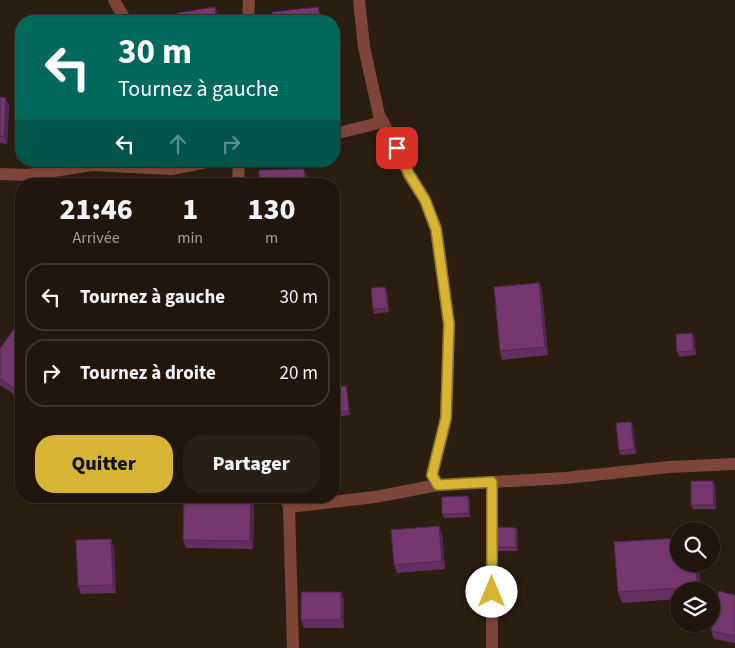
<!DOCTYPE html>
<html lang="fr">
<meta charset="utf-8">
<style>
body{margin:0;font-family:"Source Sans 3",sans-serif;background:#281f16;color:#f1f3f6;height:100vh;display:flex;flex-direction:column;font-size:19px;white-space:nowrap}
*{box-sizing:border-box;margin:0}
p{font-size:16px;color:#a29f9d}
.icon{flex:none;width:28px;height:28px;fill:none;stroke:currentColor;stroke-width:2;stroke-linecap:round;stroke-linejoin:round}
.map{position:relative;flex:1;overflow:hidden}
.drawer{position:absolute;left:15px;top:178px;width:325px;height:325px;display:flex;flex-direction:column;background:#20160d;border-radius:20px;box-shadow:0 1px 4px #0004,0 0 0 1px #3d352e}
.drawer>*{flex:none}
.hud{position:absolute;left:15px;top:15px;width:325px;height:152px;border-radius:20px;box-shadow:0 1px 4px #0004,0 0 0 1px #3d352e;background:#00695c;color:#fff;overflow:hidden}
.controls{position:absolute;left:670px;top:522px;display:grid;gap:10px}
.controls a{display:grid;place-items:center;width:50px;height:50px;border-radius:50%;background:#20160d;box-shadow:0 1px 4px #0004,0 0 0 1px #3d352e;font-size:25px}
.pin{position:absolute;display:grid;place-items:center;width:42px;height:42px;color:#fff;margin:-21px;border-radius:10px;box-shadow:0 2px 8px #0006}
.me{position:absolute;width:55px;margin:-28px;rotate:0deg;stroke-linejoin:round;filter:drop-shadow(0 0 4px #0008)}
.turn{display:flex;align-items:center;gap:18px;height:105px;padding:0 20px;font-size:22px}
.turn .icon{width:65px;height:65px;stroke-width:2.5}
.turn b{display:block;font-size:35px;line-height:42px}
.lanes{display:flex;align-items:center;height:48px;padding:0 20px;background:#0003;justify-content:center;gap:25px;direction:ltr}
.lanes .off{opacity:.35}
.eta{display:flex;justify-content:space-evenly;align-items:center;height:85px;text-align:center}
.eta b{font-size:30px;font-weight:800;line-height:35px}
.primary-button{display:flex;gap:10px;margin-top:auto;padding:10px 20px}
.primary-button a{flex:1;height:58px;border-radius:20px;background:#d7b434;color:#111;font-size:20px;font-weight:800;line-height:58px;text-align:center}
.primary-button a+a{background:#281f16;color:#f1f3f6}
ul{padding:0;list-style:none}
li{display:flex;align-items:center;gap:15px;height:68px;margin:0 10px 8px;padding:0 10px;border:2px solid #3d352e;border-radius:20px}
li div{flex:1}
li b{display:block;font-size:19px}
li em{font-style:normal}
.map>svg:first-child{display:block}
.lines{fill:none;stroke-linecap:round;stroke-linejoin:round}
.minor{stroke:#7d4639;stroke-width:12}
.wall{fill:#642f5f}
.shaded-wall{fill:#51264d}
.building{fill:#74376e;stroke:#51264d}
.route-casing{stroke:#8c7522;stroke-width:12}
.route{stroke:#d7b434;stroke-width:9}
</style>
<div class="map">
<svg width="735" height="648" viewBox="0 0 735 648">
<rect width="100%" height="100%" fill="#2a1e11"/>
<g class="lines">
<g class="minor">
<path d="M114,0L126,21"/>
<path d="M248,21L249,0"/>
<path d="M334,134L383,122"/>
<path d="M0,174L28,175L92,165L171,169L213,161"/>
<path d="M238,184L239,161"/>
<path d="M492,482V648"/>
<path d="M438,485L565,478L669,467L735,464"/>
<path d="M285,496L289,507L293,648"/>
<path d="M289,507L375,497L438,485L432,475L446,418L449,324L436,229L425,200L409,175L397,148L379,115L364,47L359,0"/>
</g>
</g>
<g class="wall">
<path d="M0,97L9,106L7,144L0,143Z"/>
<path d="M539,283L542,291L548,355L502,360L500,351Z"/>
<path d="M385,287L387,291L389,312L374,314L373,309Z"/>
<path d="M21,330V399L0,385V349Z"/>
<path d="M694,337L696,355L679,357L677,352Z"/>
<path d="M334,387L347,390L350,415L334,417Z"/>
<path d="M631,422L633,426L636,454L620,455L619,451Z"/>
<path d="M715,485L716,509H693L691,505Z"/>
<path d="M184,496H252L254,503L253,549L186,548L183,540Z"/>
<path d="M470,500V517L444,518L442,514Z"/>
<path d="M439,526L442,534L445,569L397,573L394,565Z"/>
<path d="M516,528L518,532V551H495L494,547Z"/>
<path d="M114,547L116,593L81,594L78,586Z"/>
<path d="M679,564H699L701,591H679V599L622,603L618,592Z"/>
<path d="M341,592L344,600V628H304L301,620Z"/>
<path d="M735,595V643L714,639L711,631Z"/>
</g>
<g class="shaded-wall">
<path d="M215,7L218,15L219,21H217Z"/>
<path d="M318,7L321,15V21H320Z"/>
<path d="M6,98L9,106L7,144L4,136Z"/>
<path d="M304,169L307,177V184H305Z"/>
<path d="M539,283L542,291L548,355L545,347Z"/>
<path d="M385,287L387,291L389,312L388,308Z"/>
<path d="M692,333L694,337L696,355L694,351Z"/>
<path d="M631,422L633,426L636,454L634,449Z"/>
<path d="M713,481L715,485L716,509L714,505Z"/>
<path d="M251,496L254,503L253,549L250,541Z"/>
<path d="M468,496L470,500V517L469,513Z"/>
<path d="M439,526L442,534L445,569L442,561Z"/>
<path d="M516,528L518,532V551L516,547Z"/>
<path d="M111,539L114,547L116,593L113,585Z"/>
<path d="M696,564H699L701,591H699L697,587Z"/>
<path d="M341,592L344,600V628L341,620Z"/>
</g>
<g class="building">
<path d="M215,7L217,21H178L177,13Z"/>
<path d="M318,7L320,21H273L272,12Z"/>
<path d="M0,97L6,98L4,136H0Z"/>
<path d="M304,169L305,184H259V170Z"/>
<path d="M539,283L545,347L500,351L494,287Z"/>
<path d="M385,287L388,308L373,309L371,288Z"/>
<path d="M16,326L21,330V393L0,379V349Z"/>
<path d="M692,333L694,351L677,352L676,334Z"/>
<path d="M346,386L349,411L334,412V387Z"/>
<path d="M631,422L634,449L619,451L616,423Z"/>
<path d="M691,481H713L714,505H691Z"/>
<path d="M184,496H251L250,541L183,540Z"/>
<path d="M468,496L469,513L442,514V497Z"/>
<path d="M439,526L442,561L394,565L391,530Z"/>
<path d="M494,527L516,528V547H494Z"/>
<path d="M679,538V564H696L697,587L618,592L614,542Z"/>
<path d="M111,539L113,585L78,586L76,540Z"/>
<path d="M719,591L735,595V636L711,631Z"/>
<rect x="301" y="592" width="40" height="28"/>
</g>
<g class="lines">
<g class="route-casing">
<path id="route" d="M397,148L409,174L425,200L436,229L449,324L446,418L432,475L438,485L492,482V592"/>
</g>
<use href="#route" class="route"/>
</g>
</svg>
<div class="controls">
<a><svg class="icon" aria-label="search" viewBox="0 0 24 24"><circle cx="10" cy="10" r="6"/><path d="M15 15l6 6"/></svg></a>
<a><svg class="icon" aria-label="layers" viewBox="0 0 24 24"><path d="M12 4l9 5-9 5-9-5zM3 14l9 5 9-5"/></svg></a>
</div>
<div class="pin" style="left:397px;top:148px;background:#d93025"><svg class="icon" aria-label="arrive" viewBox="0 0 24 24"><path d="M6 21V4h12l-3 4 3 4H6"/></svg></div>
<svg class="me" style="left:492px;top:592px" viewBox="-20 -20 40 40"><circle r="19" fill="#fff"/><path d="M0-13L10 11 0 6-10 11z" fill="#d7b434"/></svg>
<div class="hud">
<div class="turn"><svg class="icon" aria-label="left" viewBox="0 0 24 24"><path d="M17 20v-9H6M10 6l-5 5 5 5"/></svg><div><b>30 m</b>Tournez à gauche</div></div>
<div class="lanes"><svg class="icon" aria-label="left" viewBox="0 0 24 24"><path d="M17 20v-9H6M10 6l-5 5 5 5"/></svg><svg class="icon off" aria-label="ahead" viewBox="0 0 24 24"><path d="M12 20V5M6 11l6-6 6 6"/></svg><svg class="icon off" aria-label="right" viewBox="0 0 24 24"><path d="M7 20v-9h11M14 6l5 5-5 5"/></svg></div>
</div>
<section class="drawer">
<div class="eta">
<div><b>21:46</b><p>Arrivée</p></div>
<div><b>1</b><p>min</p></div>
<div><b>130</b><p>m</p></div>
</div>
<ul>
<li><svg class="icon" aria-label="left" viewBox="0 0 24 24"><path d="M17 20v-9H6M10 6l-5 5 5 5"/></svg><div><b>Tournez à gauche</b></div><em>30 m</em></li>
<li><svg class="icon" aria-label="right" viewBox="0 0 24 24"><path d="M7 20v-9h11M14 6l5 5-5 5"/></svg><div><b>Tournez à droite</b></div><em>20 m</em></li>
</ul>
<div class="primary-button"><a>Quitter</a><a>Partager</a></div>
</section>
</div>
